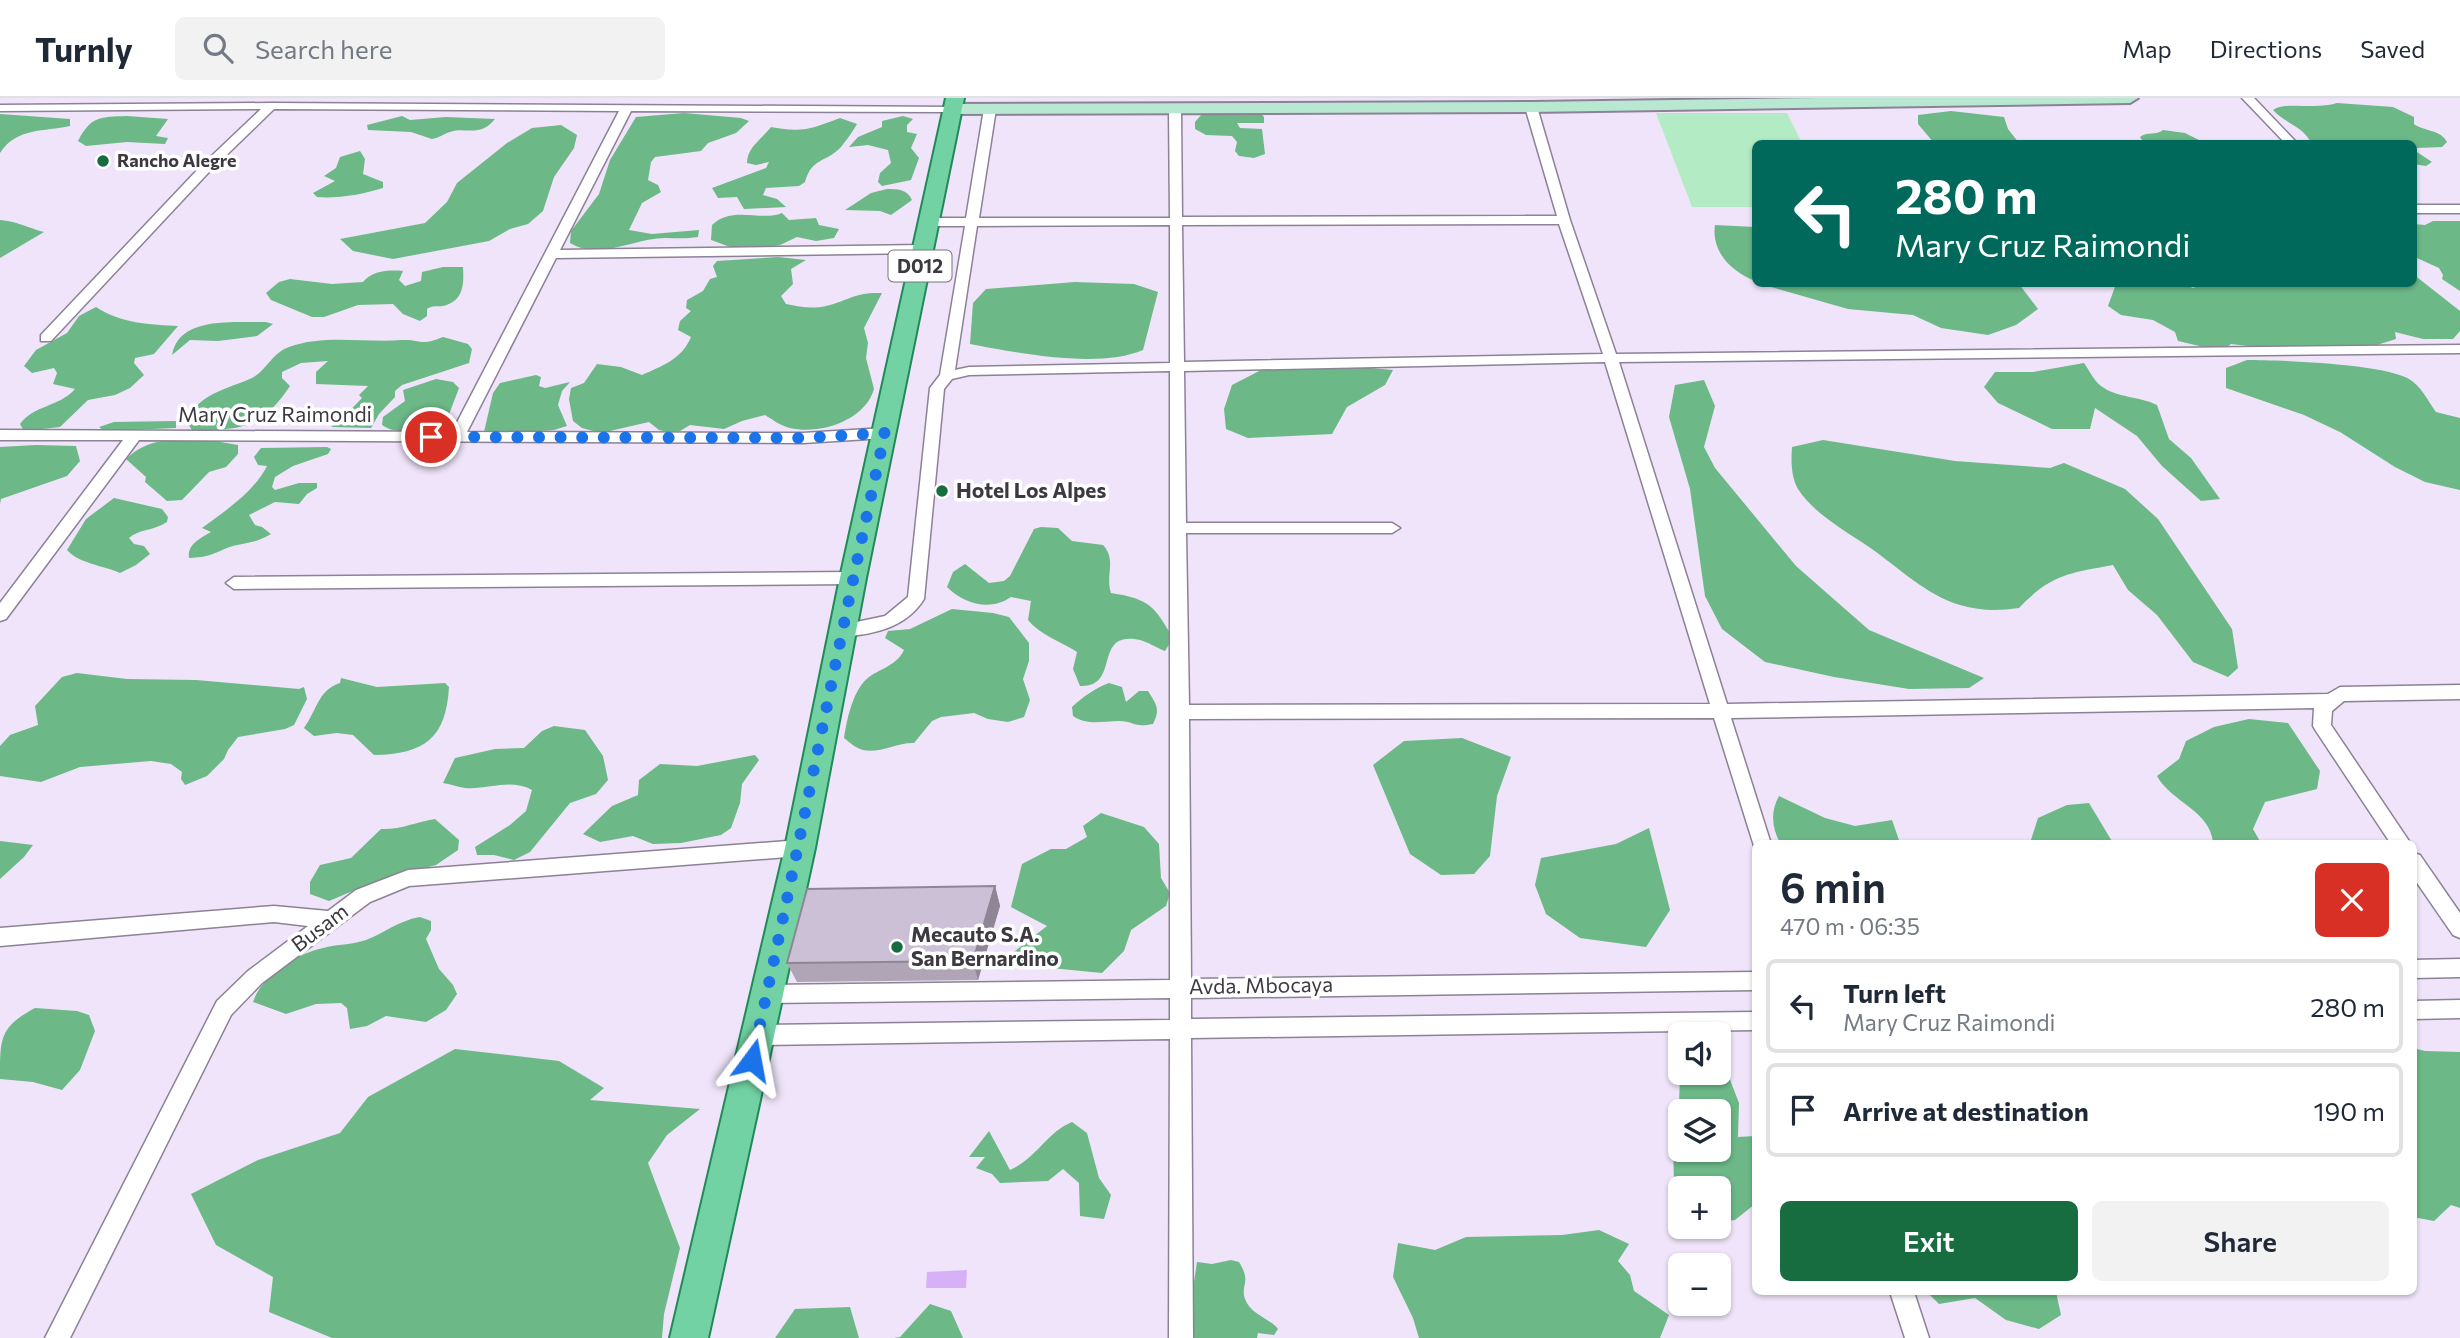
<!DOCTYPE html>
<meta charset="utf-8">
<style>
body{margin:0;font-family:Commissioner,sans-serif;background:#f2f2f3;color:#1f2937;height:100vh;display:flex;flex-direction:column;font-size:26px;white-space:nowrap}
*{box-sizing:border-box;margin:0}
p{font-size:23px;color:#747a83}
.icon{flex:none;width:38px;height:38px;fill:none;stroke:currentColor;stroke-width:2;stroke-linecap:round;stroke-linejoin:round}
.map{position:relative;flex:1;overflow:hidden}
.side{position:absolute;left:1752px;top:742px;width:665px;height:455px;display:flex;flex-direction:column;background:#fff;border-radius:10px;box-shadow:0 2px 5px #0004}
.side>*{flex:none}
.banner{position:absolute;left:1752px;top:42px;width:665px;height:147px;border-radius:10px;box-shadow:0 2px 5px #0004;background:#00695c;color:#fff;overflow:hidden}
.fabs{position:absolute;left:1668px;top:924px;display:grid;gap:14px}
.fabs a{display:grid;place-items:center;width:63px;height:63px;border-radius:10px;background:#fff;box-shadow:0 2px 5px #0004;font-size:35px}
.pin{position:absolute;display:grid;place-items:center;width:60px;height:60px;color:#fff;margin:-30px;border:4px solid #fff;border-radius:50%;box-shadow:0 2px 7px #0007}
.me{position:absolute;width:77px;margin:-38px;rotate:13deg;stroke-linejoin:round;filter:drop-shadow(0 0 5px #0008)}
.turn{display:flex;align-items:center;gap:24px;height:147px;padding:0 28px;font-size:32px}
.turn .icon{width:91px;height:91px;stroke-width:2.5}
.turn b{display:block;font-size:49px;line-height:60px}
.round{display:grid;place-items:center;flex:none;width:74px;height:74px;border-radius:10px;background:#f2f2f3}
.headline{display:flex;align-items:center;justify-content:space-between;height:119px;padding:0 28px}
h1{font-size:42px;font-weight:600;line-height:52px}
.cta{display:flex;gap:14px;margin-top:auto;padding:14px 28px}
.cta a{flex:1;height:80px;border-radius:10px;background:#186d40;color:#fff;font-size:28px;font-weight:600;line-height:80px;text-align:center}
.cta a+a{background:#f2f2f3;color:#1f2937}
ul{padding:0;list-style:none}
li{display:flex;align-items:center;gap:21px;height:94px;margin:0 14px 10px;padding:0 14px;border:4px solid #e0e1e3;border-radius:10px}
li div{flex:1}
li b{display:block;font-size:26px}
li em{font-style:normal}
header{display:flex;align-items:center;gap:42px;box-sizing:border-box;height:98px;padding:0 35px;background:#fff;border-bottom:2px solid #e0e1e3}
header strong{font-size:33px}
nav{display:flex;gap:38px;margin-inline-start:auto;font-size:24px}
.search{width:490px;height:63px;background:#f2f2f3;display:flex;align-items:center;gap:18px;box-sizing:border-box;padding:0 24px;border-radius:10px;color:#747a83;font-size:26px}
.map>svg:first-child{display:block}
.green{fill:#b3ebc5}
.forest{fill:#6cb887;fill-rule:evenodd}
.water{fill:#d7b1f8}
.lines{fill:none;stroke-linecap:round;stroke-linejoin:round}
.street-casing{stroke:#8c8295;stroke-width:3}
.secondary-casing{stroke:#8c8295;stroke-width:4}
.primary-casing{stroke:#22895a;stroke-width:4}
.street{fill:#fff;fill-rule:evenodd}
.secondary{fill:#b8e8d2;fill-rule:evenodd}
.primary{fill:#72d2a4;fill-rule:evenodd}
.wall{fill:#afa5b7}
.shaded-wall{fill:#8e8695}
.building{fill:#cbc0d5;stroke:#8e8695;stroke-width:2}
.route{stroke:#1a73e8;stroke-width:12;stroke-dasharray:0 21.6}
.poi-dot{fill:#186d40;stroke:#fff;stroke-width:2.5}
.labels{text-anchor:middle;stroke-width:7;stroke-linejoin:round;paint-order:stroke}
.far-poi-label{font-size:18px;font-weight:bold;fill:#3d3941;stroke:#fff;text-anchor:start}
.shield{fill:#fff;stroke:#77747a;stroke-width:2}
.shield-label{font-size:19px;font-weight:bold;fill:#3d3941}
.street-label{font-size:21px;fill:#3d3941;stroke:#fff}
.poi-label{font-size:21px;font-weight:bold;fill:#3d3941;stroke:#fff;text-anchor:start}
</style>
<header>
<strong>Turnly</strong>
<div class="search"><svg class="icon" aria-label="search" viewBox="0 0 24 24"><circle cx="10" cy="10" r="6"/><path d="M15 15l6 6"/></svg>Search here</div>
<nav><a>Map</a><a>Directions</a><a>Saved</a></nav>
</header>
<div class="map">
<svg width="2460" height="1240" viewBox="0 0 2460 1240">
<rect width="100%" height="100%" fill="#efe4f9"/>
<path class="green" d="M1656,15H1787L1802,45L1755,46V109H1692Z"/>
<g class="forest">
<path d="M2337,5L2393,9L2414,19V26C2425,34 2440,31 2447,44L2442,49L2417,50V54L2432,64L2426,68L2413,66V46L2311,45C2304,29 2286,26 2273,12C2285,3 2317,12 2337,5Z"/>
<path d="M1259,13L1264,19V25H1237L1240,30L1262,31L1265,56L1254,60L1239,58L1235,53L1237,44L1232,38L1206,37L1195,31V24L1202,16Z"/>
<path d="M1951,13L2004,19L2008,31L2019,45H1934L1918,26V17Z"/>
<path d="M684,15L741,20L749,23L736,35L708,45L701,53L655,59L651,64L648,82L658,87L661,94L642,105L629,132L652,136L699,132L698,139C686,141 677,140 666,140C633,140 601,163 570,145L571,133L599,96L610,62L636,19Z"/>
<path d="M0,16L70,21V28C44,34 17,29 0,55Z"/>
<path d="M127,18L168,21L156,38L168,40L165,46L127,44L86,48L78,43C91,18 100,19 127,18Z"/>
<path d="M402,18L410,22L446,19L495,21C479,41 465,27 447,35C442,37 438,40 432,41L411,34L368,32L367,27Z"/>
<path d="M903,18L913,21L907,27V34L917,36L911,50L919,60L911,82L882,88L878,84L880,75L891,65L888,52L868,47L849,49L858,39L882,29V23Z"/>
<path d="M840,20L857,26C853,33 846,43 841,49C826,65 812,59 805,84L799,88L766,90L763,97L777,101L786,109L744,111L737,99L718,100L712,90L766,70L769,64L756,67L747,65C747,49 762,41 771,29C804,35 810,31 840,20Z"/>
<path d="M561,27L577,37L574,50L554,79L543,113L528,126L510,131L489,143L393,161L353,153L340,141L425,125L447,104L457,85L507,45L532,30Z"/>
<path d="M2163,32L2185,35L2205,45H2144L2140,39C2147,33 2156,38 2163,32Z"/>
<path d="M360,53L365,61L363,76L383,84V90C365,96 336,101 317,99L313,95L335,83L324,78L336,70L340,59Z"/>
<path d="M887,91C898,91 907,91 912,102L891,117L880,113L845,112L871,95Z"/>
<path d="M782,115L789,122L816,120L819,127L839,131L834,140L816,143L797,139L780,147L752,152L733,150L711,142L712,127C733,107 761,124 782,115Z"/>
<path d="M0,122C17,123 28,130 44,134L0,160Z"/>
<path d="M2433,123H2460V193L2442,181L2443,177L2439,170L2417,160L2413,147V126L2425,127Z"/>
<path d="M1715,127L1755,129V183C1732,174 1711,154 1715,127Z"/>
<path d="M778,159L806,162L791,171L793,186L781,198L786,206C799,209 813,211 826,208C850,202 854,194 882,195L864,230L868,245L866,260L874,291C865,323 819,337 790,330C781,328 773,322 765,317L742,323L724,331L690,327L680,333L668,334L659,332L649,324L601,335L582,330L573,323L569,301L571,290L584,285L597,266L621,269L642,277C662,268 682,261 691,239L678,232L680,223L691,213L686,210L687,202L703,193L710,181L717,179L713,168L717,163Z"/>
<path d="M443,169H463C464,186 464,203 443,208C436,209 433,207 427,211V218L420,223L403,216L393,206L358,207L324,219H312L271,202L266,195L279,184L290,181L332,186L363,184C373,172 389,172 403,173L399,182L405,188L421,183L422,174Z"/>
<path d="M2413,176L2460,213V233L2453,241H2423L2395,234L2396,241L2364,251L2317,248L2304,252L2275,251L2231,246L2221,253L2178,243L2175,234L2153,222L2121,217L2108,208L2116,186H2183L2193,190L2203,186H2413Z"/>
<path d="M1075,184L1134,186L1158,194L1143,252C1099,271 1017,255 970,246L973,205L986,191Z"/>
<path d="M1761,186H2019L2038,211L2016,227L1988,237L1941,230L1913,217L1848,211Z"/>
<path d="M96,209C119,225 151,227 178,228L154,256L135,260L134,265L144,277L130,290L115,297L88,302L60,329L24,333L20,326C34,307 59,309 75,291L53,286L57,275L54,270L32,275L24,268L36,252L67,235L79,218Z"/>
<path d="M266,224L273,226L257,238L218,243L190,242L172,257C179,217 236,225 266,224Z"/>
<path d="M443,239L468,246L472,251L469,265L402,287L395,293V299L379,316L371,330L331,329L338,325L362,300L359,297L368,288L316,286V274L328,263L301,265L282,274V280L290,288C261,331 241,332 192,332L186,323C200,295 225,292 252,280C267,272 272,255 289,249C324,236 365,245 402,242C422,241 419,249 443,239Z"/>
<path d="M2247,262C2279,262 2384,266 2409,281C2421,288 2428,303 2436,314L2460,320V392L2425,384L2395,369L2340,334L2304,317L2226,290V270Z"/>
<path d="M1314,265L1393,272L1385,287L1347,309L1332,336L1248,340L1226,331L1224,311L1232,287L1265,270Z"/>
<path d="M2084,265C2089,272 2094,283 2101,288C2117,300 2139,298 2157,307L2169,341L2191,360L2220,401L2201,403L2162,368L2137,338L2095,310L2090,331H2052L1998,305L1984,289L1995,274H2033Z"/>
<path d="M536,277L541,279L539,288L545,290L570,284L562,293L558,307L567,328L554,332L491,337L484,334L493,295L500,285Z"/>
<path d="M436,281L453,284L459,290L445,327C424,328 401,340 382,327L383,319L405,303L403,292Z"/>
<path d="M1704,282L1715,308L1704,349L1715,370L1796,468L1869,532L1984,580L1969,590L1909,591L1834,579L1765,564L1722,531L1705,498L1690,391L1669,319L1675,287Z"/>
<path d="M176,323V330L104,333L99,329L114,324Z"/>
<path d="M203,341L238,347V356L226,369L209,374L182,402L167,403L145,384L146,379L126,361C149,339 173,342 203,341Z"/>
<path d="M1823,342L1955,363L2050,370L2064,365L2125,391L2158,421L2232,531L2238,570L2228,579L2193,564L2157,517L2128,492L2113,467C2070,475 2051,476 2019,510C1998,513 1981,513 1960,507C1926,497 1898,469 1869,449C1847,434 1813,415 1798,391C1791,379 1791,363 1792,349Z"/>
<path d="M36,347L76,348L80,363L67,378L1,401L0,406V349Z"/>
<path d="M327,349L331,351L328,356L293,368L275,379L272,389L275,392L299,385H317V390L307,396L299,406L275,404L249,417L255,427L262,429L271,436C255,446 244,444 227,450C210,457 208,459 189,460C187,446 201,440 211,434L202,430C225,413 254,394 267,368L258,367L254,359L261,350Z"/>
<path d="M114,400L162,411L168,419L167,424C153,433 139,431 129,440L134,446L144,448L150,456L136,467L120,475C102,467 80,466 67,452L86,421Z"/>
<path d="M1041,429L1058,430L1072,443L1103,447C1117,462 1105,477 1111,495C1150,501 1154,508 1173,540L1165,553C1157,550 1148,544 1140,542C1091,532 1122,590 1080,588L1073,571L1077,554C1060,543 1040,537 1028,522L1031,503L1011,499C991,513 965,507 947,489L953,474L965,466L989,485L1004,483L1010,478L1034,431Z"/>
<path d="M952,511L993,515L1009,519L1029,545V563L1023,581L1030,602L1024,619L1008,624L988,621L974,615L941,619L932,623L914,645C898,644 879,656 863,652C857,651 849,644 844,640C847,621 853,591 869,579C882,570 897,567 904,552L885,540L888,533L910,531Z"/>
<path d="M77,575L127,581L196,582L299,591L304,589L307,601L294,627L285,631L238,639L228,652L224,661L207,678L185,687L181,681L182,674L171,666L151,663L80,669L41,684L0,678V648L10,637L38,627L35,608L62,579Z"/>
<path d="M341,580L377,589L445,585L449,589C446,640 425,656 374,657L353,637L337,635L314,638L304,630C317,612 318,592 340,585Z"/>
<path d="M1109,585L1122,589L1126,604L1139,593H1148C1156,606 1161,611 1153,626C1133,630 1134,623 1119,623C1102,623 1088,628 1073,618L1072,609C1083,599 1095,590 1109,585Z"/>
<path d="M2249,621L2288,625L2320,673L2317,691L2265,704L2253,731L2261,745H2213C2211,713 2171,704 2157,678L2179,661L2186,643L2214,629Z"/>
<path d="M554,628L585,632L603,658L608,682L596,696L570,705L530,754L514,762L494,757H477L475,749L510,727L526,713L532,692C510,680 488,692 465,690C458,689 450,686 443,685L455,660L495,651L524,650L542,633Z"/>
<path d="M1462,640L1511,659L1497,698L1490,758L1474,776L1441,777L1410,756L1373,667L1404,643Z"/>
<path d="M755,657L759,662L742,686L740,705L731,730L721,737L681,745L653,746L633,738L600,744L583,736L612,708L638,697L639,682L660,666L697,668Z"/>
<path d="M1779,698L1825,720L1855,728L1892,722L1900,745H1780C1772,730 1770,714 1779,698Z"/>
<path d="M2089,705L2113,745H2030L2038,720L2067,707Z"/>
<path d="M1101,715L1144,729L1159,746L1161,780L1170,795L1166,808L1131,832L1124,853L1102,875L1020,867L1010,857L1047,828L1011,809L1022,766L1051,751H1066L1087,739L1083,728Z"/>
<path d="M435,721L459,742L458,752L436,767L381,781L329,803L310,796V784L320,767L351,760L381,731C400,732 416,724 435,721Z"/>
<path d="M1649,730L1670,812L1646,849L1580,840L1546,816L1535,787L1541,760L1616,746Z"/>
<path d="M0,743L33,747L24,759L0,781Z"/>
<path d="M420,819L431,823V832L426,841L439,871L453,887L457,896L446,912L426,924L386,918L367,928L350,931L347,910L341,905L316,906L286,916L253,904C262,877 296,856 323,850C337,846 352,847 366,842C384,835 400,822 420,819Z"/>
<path d="M35,910L77,913L89,917L95,933L80,972L62,992L33,984L0,981C0,939 0,929 35,910Z"/>
<path d="M2413,950L2425,953L2460,954V1110L2451,1107L2434,1123L2413,1119Z"/>
<path d="M455,951L559,963L604,990L590,1002L700,1011L667,1037L648,1065L680,1150L664,1216L662,1240H332L269,1214L273,1179L216,1147L191,1096L258,1062L340,1035L368,999Z"/>
<path d="M1719,960L1722,961L1739,1005L1738,1039L1755,1038V1106L1735,1122L1719,1124L1718,1090H1680V1117C1669,1085 1678,1052 1668,1019L1679,1008L1680,974L1718,975ZM1680,1013H1718V1052H1680Z"/>
<path d="M1072,1024L1087,1035L1099,1080L1111,1097L1104,1121L1080,1118L1079,1085L1063,1071L1048,1083L1000,1085L992,1076L976,1070L985,1059H969L989,1033L1010,1072C1038,1059 1047,1034 1072,1024Z"/>
<path d="M1599,1132L1629,1146L1618,1163L1630,1177L1634,1193L1669,1217L1660,1240H1419L1413,1220L1393,1179L1398,1145L1435,1152L1466,1139L1562,1137Z"/>
<path d="M1231,1162L1239,1164C1252,1185 1240,1186 1245,1201C1251,1217 1268,1219 1278,1231L1274,1237L1258,1235L1257,1240H1194V1184L1197,1164L1212,1166Z"/>
<path d="M1927,1194H2056L2061,1217L2039,1231L2006,1222L1975,1200L1939,1206Z"/>
<path d="M930,1206L951,1213L963,1240H894L900,1239Z"/>
<path d="M850,1209L859,1240H775L795,1211Z"/>
</g>
<path class="water" d="M967,1172L966,1190H926L927,1174Z"/>
<g class="lines">
<g class="street-casing">
<g id="street">
<path d="M2242,0H2254L2298,46H2286Z"/>
<path d="M271,5L956,9V13L952,14L631,13L560,152L923,147L929,151L923,155L556,160L467,334L803,335L885,330L892,335L885,340L803,345L139,342L6,521L0,523V505L123,342H0V332L452,334L619,13L274,11L209,74L51,243H41V237L201,68L261,11L0,13V7Z"/>
<path d="M1531,6L1537,9L1570,122L1616,256L2460,247V255L1619,264L1727,606L2328,596L2340,589L2460,587V601L2344,603L2332,613L2331,627L2411,746H2391L2316,633L2313,628L2314,610L1731,620L1771,746H1755V751L1714,620L1189,621L1191,881L1755,874V892L1191,900V921L1755,914V932L1191,940L1193,1240H1169L1170,941L757,947L750,944L747,937L750,930L757,927L1170,922V900L767,905L760,903L757,896L760,889L767,887L1170,882V273L969,277L952,281L944,291L924,501C906,530 874,536 842,539L834,533L842,527L885,518L908,499L930,290L940,277L965,128H929L923,124L929,120H966L984,11L990,8L996,11L979,120H1170L1169,11L1175,8L1181,11L1182,119L1557,118L1525,9ZM1559,126L1603,256L1184,264L1182,127ZM1170,127V265L969,269L955,272L977,128ZM1605,264L1710,606L1189,607L1186,435H1392L1400,430L1392,425H1186L1184,273Z"/>
<rect x="2413" y="107" width="47" height="8"/>
<path d="M853,474L861,480L853,486L234,491L226,485L234,479Z"/>
<path d="M800,742L807,744L809,750L807,756L800,758L409,788L370,804L262,885L231,917L70,1240H45L217,903L248,873L308,828L274,824L0,848V830L274,808L328,813L356,792L408,772Z"/>
<path d="M2413,755L2420,757L2460,815V840L2453,837L2413,779Z"/>
<path d="M2460,861V879L2413,880V862Z"/>
<path d="M2460,902V920L2413,921V903Z"/>
<path d="M1890,1194H1914L1929,1240H1905Z"/>
</g>
</g>
<g class="secondary-casing">
<path id="secondary" d="M1818,0H2138L2130,5L1531,14L952,16L944,11L952,6L1531,4Z"/>
</g>
<g class="primary-casing">
<path id="primary" d="M946,0H964L866,480L815,750L708,1240H670L785,750L840,480Z"/>
</g>
<use href="#street" class="street"/>
<use href="#secondary" class="secondary"/>
<use href="#primary" class="primary"/>
</g>
<path class="wall" d="M995,788L1000,808L978,882L797,884L787,865Z"/>
<path class="shaded-wall" d="M995,788L1000,808L978,882L973,863Z"/>
<path class="building" d="M995,788L973,863L787,865L807,791Z"/>
<g class="lines">
<path class="route" d="M431,339L803,340L885,335C838,544 799,754 752,962"/>
</g>
<g class="poi-dot">
<circle cx="103" cy="63" r="7"/>
<circle cx="942" cy="393" r="7"/>
<circle cx="897" cy="849" r="7"/>
</g>
<g class="labels">
<g class="far-poi-label">
<text x="117" y="69">Rancho Alegre</text>
</g>
<rect class="shield" x="888.5" y="152.5" width="63" height="31" rx="5"/>
<g class="shield-label">
<text x="920" y="175">D012</text>
</g>
<g class="street-label">
<text x="275" y="324">Mary Cruz Raimondi</text>
<text transform="translate(320 830) rotate(-37)" y="7">Busam</text>
<text transform="translate(1261 888) rotate(-1)" y="7">Avda. Mbocaya</text>
</g>
<g class="poi-label">
<text x="956" y="400">Hotel Los Alpes</text>
<text x="911" y="844">Mecauto S.A.<tspan x="911" dy="24">San Bernardino</tspan></text>
</g>
</g>
</svg>
<div class="fabs">
<a><svg class="icon" aria-label="sound" viewBox="0 0 24 24"><path d="M4 9h4l5-4v14l-5-4H4zM17 9q2 3 0 6"/></svg></a>
<a><svg class="icon" aria-label="layers" viewBox="0 0 24 24"><path d="M12 4l9 5-9 5-9-5zM3 14l9 5 9-5"/></svg></a>
<a>+</a>
<a>−</a>
</div>
<div class="pin" style="left:431px;top:339px;background:#d93025"><svg class="icon" aria-label="arrive" viewBox="0 0 24 24"><path d="M6 21V4h12l-3 4 3 4H6"/></svg></div>
<svg class="me" style="left:752px;top:962px" viewBox="-20 -20 40 40"><path d="M0-17L14 15 0 8-14 15z" fill="#1a73e8" stroke="#fff" stroke-width="4"/></svg>
<div class="banner">
<div class="turn"><svg class="icon" aria-label="left" viewBox="0 0 24 24"><path d="M17 20v-9H6M10 6l-5 5 5 5"/></svg><div><b>280 m</b>Mary Cruz Raimondi</div></div>
</div>
<section class="side">
<div class="headline"><div><h1>6 min</h1><p>470 m · 06:35</p></div><a class="round" style="background:#d93025;color:#fff"><svg class="icon" aria-label="close" viewBox="0 0 24 24"><path d="M6 6l12 12M18 6L6 18"/></svg></a></div>
<ul>
<li><svg class="icon" aria-label="left" viewBox="0 0 24 24"><path d="M17 20v-9H6M10 6l-5 5 5 5"/></svg><div><b>Turn left</b><p>Mary Cruz Raimondi</p></div><em>280 m</em></li>
<li><svg class="icon" aria-label="arrive" viewBox="0 0 24 24"><path d="M6 21V4h12l-3 4 3 4H6"/></svg><div><b>Arrive at destination</b></div><em>190 m</em></li>
</ul>
<div class="cta"><a>Exit</a><a>Share</a></div>
</section>
</div>
